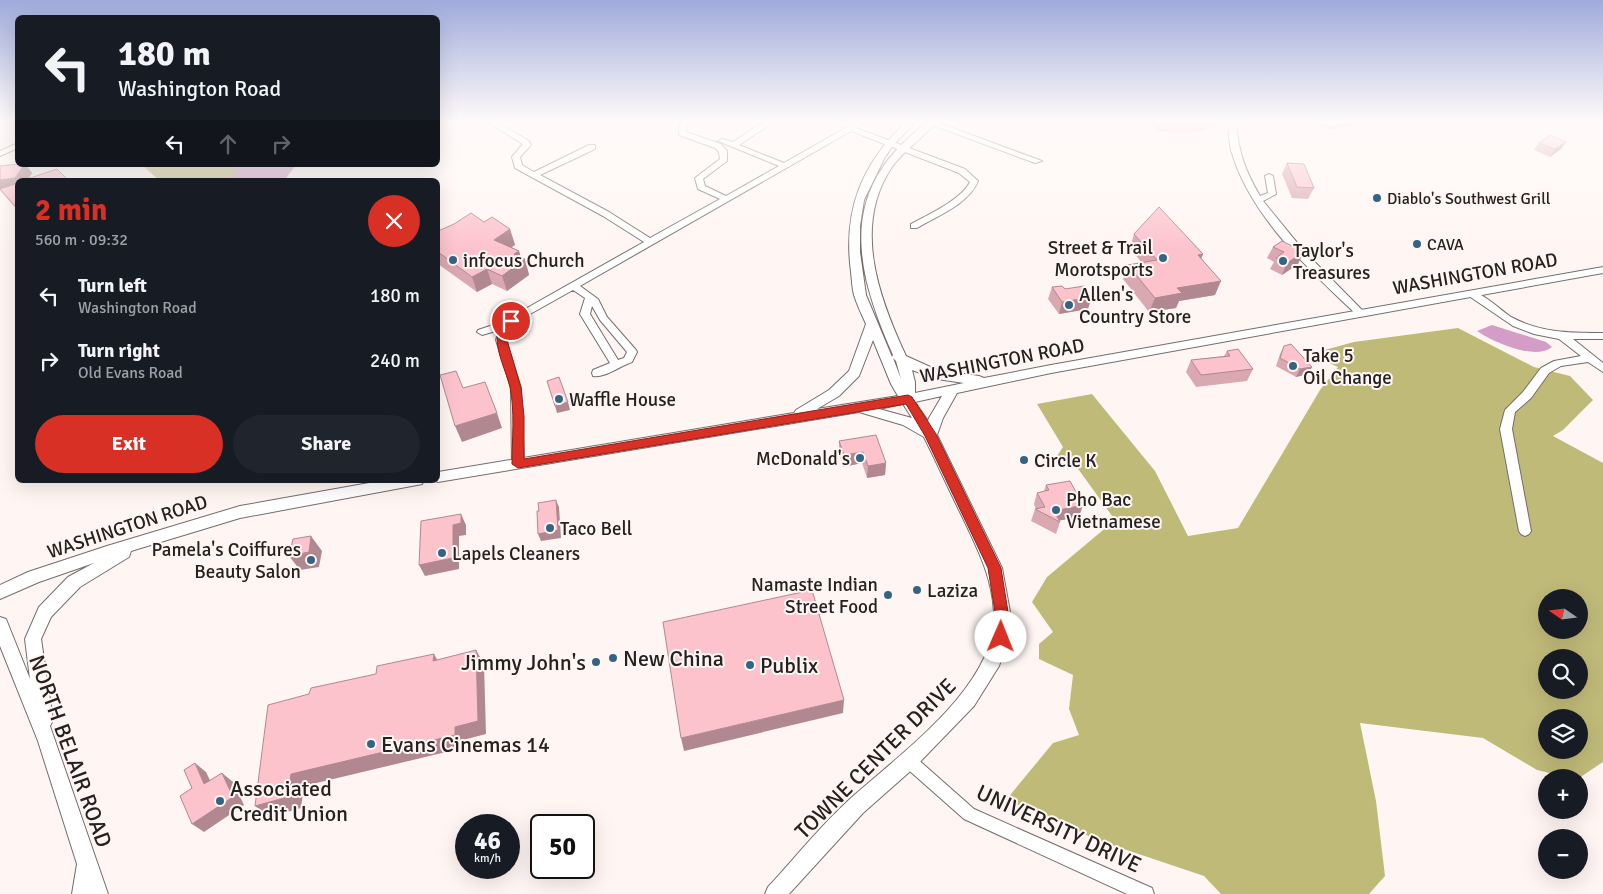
<!DOCTYPE html>
<meta charset="utf-8">
<style>
body{margin:0;font-family:Signika,sans-serif;background:#20242c;color:#f1f3f6;height:100vh;display:flex;flex-direction:column;font-size:19px;white-space:nowrap}
*{box-sizing:border-box;margin:0}
p{font-size:16px;color:#9ea1a6}
.icon{flex:none;width:28px;height:28px;fill:none;stroke:currentColor;stroke-width:2;stroke-linecap:round;stroke-linejoin:round}
.map{position:relative;flex:1;overflow:hidden}
.sheet{position:absolute;left:15px;top:178px;width:425px;height:305px;display:flex;flex-direction:column;background:#171b24;border-radius:8px;box-shadow:0 5px 20px #0002}
.sheet>*{flex:none}
.banner{position:absolute;left:15px;top:15px;width:425px;height:152px;border-radius:8px;box-shadow:0 5px 20px #0002;background:#171b24;color:#f1f3f6;overflow:hidden}
.needle{width:32px;rotate:284deg}
.controls{position:absolute;left:1538px;top:589px;display:grid;gap:10px}
.controls a{display:grid;place-items:center;width:50px;height:50px;border-radius:50%;background:#171b24;box-shadow:0 5px 20px #0002;font-size:25px}
.speed{position:absolute;left:455px;top:814px;display:flex;gap:10px;font-size:25px;font-weight:700;text-align:center}
.speed>*{display:grid;place-content:center;width:65px;height:65px;border-radius:50%;background:#171b24;box-shadow:0 5px 20px #0002;line-height:1}
.speed small{font-size:12px;font-weight:400}
.speed .limit{border:2px solid #111;border-radius:8px;background:#fff;color:#111}
.pin{position:absolute;display:grid;place-items:center;width:42px;height:42px;color:#fff;margin:-21px;border:2px solid #fff;border-radius:50%;box-shadow:0 1px 5px #0007}
.me{position:absolute;width:55px;margin:-28px;rotate:1deg;stroke-linejoin:round;filter:drop-shadow(0 0 4px #0008)}
.turn{display:flex;align-items:center;gap:18px;height:105px;padding:0 20px;font-size:22px}
.turn .icon{width:65px;height:65px;stroke-width:2.5}
.turn b{display:block;font-size:35px;line-height:42px}
.lanes{display:flex;align-items:center;height:48px;padding:0 20px;background:#0003;justify-content:center;gap:25px;direction:ltr}
.lanes .off{opacity:.35}
.round{display:grid;place-items:center;flex:none;width:52px;height:52px;border-radius:26px;background:#20242c}
.summary{display:flex;align-items:center;justify-content:space-between;height:85px;padding:0 20px}
h1{font-size:30px;font-weight:700;line-height:38px;color:#d93025}
.primary-button{display:flex;gap:10px;margin-top:auto;padding:10px 20px}
.primary-button a{flex:1;height:58px;border-radius:30px;background:#d93025;color:#fff;font-size:20px;font-weight:700;line-height:58px;text-align:center}
.primary-button a+a{background:#20242c;color:#f1f3f6}
ul{padding:0;list-style:none}
li{display:flex;align-items:center;gap:15px;height:65px;padding:0 20px}
li div{flex:1}
li b{display:block;font-size:19px}
li em{font-style:normal}
.map>svg:first-child{display:block}
.forest{fill:#c0ba79;fill-rule:evenodd}
.water{fill:#d49dc8}
.lines{fill:none;stroke-linecap:round;stroke-linejoin:round}
.minor-casing{stroke:#756d6b;stroke-width:2}
.major-casing{stroke:#756d6b;stroke-width:2}
.minor{fill:#fff;fill-rule:evenodd}
.major{fill:#fff;fill-rule:evenodd}
.wall{fill:#daa8b0}
.shaded-wall{fill:#b18890}
.building{fill:#fdc3cd;stroke:#b18890}
.route{fill:#d93025;stroke:#8d1f18}
.poi-dot{fill:#336583;stroke:#fff6f3;stroke-width:2}
.labels{text-anchor:middle;stroke-width:4;stroke-linejoin:round;paint-order:stroke}
.far-poi-label{font-size:16px;fill:#242120;stroke:#fff6f3;text-anchor:start}
.poi-label{font-size:19px;fill:#242120;stroke:#fff6f3;text-anchor:start}
.street-label{font-size:19px;fill:#242120;stroke:#fff6f3}
.near-poi-label{font-size:22px;fill:#242120;stroke:#fff6f3;text-anchor:start}
.near-street-label{font-size:22px;fill:#242120;stroke:#fff6f3}
</style>
<div class="map">
<svg width="1603" height="894" viewBox="0 0 1603 894">
<rect width="100%" height="100%" fill="#fff6f3"/>
<g class="forest">
<path d="M142,165H297L282,180H159Z"/>
<path d="M1458,328L1534,367L1570,376L1593,400L1563,430L1553,436L1603,463V762L1579,778L1567,777L1537,770L1483,738L1360,723L1376,801L1385,876L1369,894H1221L1204,876L1100,841L1006,800L1053,743L1079,735L1069,709L1073,675L1039,659V644L1053,632L1032,602L1047,577L1115,520L1071,459L1051,465L1063,447L1037,404L1092,394L1155,471L1188,536L1238,528L1320,390L1338,367L1310,354L1354,342ZM1546,598H1579V630H1546ZM1546,658H1579V690H1546ZM1546,718H1579V750H1546Z"/>
</g>
<g class="water">
<path d="M1152,123H1221C1201,136 1180,132 1158,132Z"/>
<path d="M238,165H295L285,180H232Z"/>
<path d="M1492,325L1546,342L1552,347C1535,361 1493,342 1477,331Z"/>
</g>
<g class="lines">
<g class="minor-casing">
<g id="minor">
<path d="M489,123H499L529,141L531,145L520,157L522,165L534,172L589,145H595V149L540,175L609,212L650,238L720,199L698,189L695,178L720,159L719,152L715,148L679,135L680,123H690L687,126L686,132L721,144L727,151V161L703,179L705,186L726,196L779,166L718,141L722,139L733,142L762,123H772L739,145L784,163L854,123H864L856,128L965,169L978,181C969,204 937,216 917,228H911V224C928,215 962,199 970,182L959,173L851,131L580,286L598,299L607,317L636,350L637,352L632,362C620,366 605,378 593,376L592,373L593,370L610,363L580,314L585,298L573,290L514,323L508,332L506,340L521,388L524,464L522,467H514L512,464L511,388L496,340L499,330L482,335L477,332L478,330L496,324L504,316L511,317L644,242L603,216L515,168L512,157L523,144ZM592,306L600,320L627,352L624,358L618,360L590,314Z"/>
<path d="M927,123H939L1042,161L1035,163Z"/>
<path d="M1228,123H1236C1239,154 1245,170 1260,196L1268,193L1265,176L1269,174L1273,176L1276,194L1263,201L1303,250L1364,312L1366,314L1364,316H1358C1310,271 1249,215 1231,150C1229,142 1229,132 1228,123Z"/>
<path d="M18,143V148L0,156V151Z"/>
<path d="M1472,291C1486,295 1499,309 1511,317C1541,333 1570,333 1603,333V339H1573L1603,363V372L1588,362L1561,366L1549,373L1531,398L1515,412L1512,429L1531,531L1529,534L1525,536L1521,534L1519,531L1500,429L1505,410L1523,392L1541,368L1554,361L1581,356L1559,339L1534,334L1513,326L1469,296V292Z"/>
<path d="M909,754L914,756L974,809L1152,888L1154,894H1127L964,819L904,766L902,761L904,756Z"/>
</g>
</g>
<g class="major-casing">
<g id="major">
<path d="M905,123H915L893,145L884,159L864,200L860,226V252L866,295L892,357L893,355C867,296 842,226 883,167C894,150 910,137 925,123H935C922,139 904,150 892,167C852,226 879,298 906,356L937,370L979,376L984,378L1051,365L1603,267V273L1051,373L957,393L943,418L937,435L1002,568L1010,612L1009,637L999,666L974,706L915,767L863,813L789,894H765L768,887C795,858 821,825 851,798C900,754 998,685 994,612C992,576 977,548 962,516C949,490 937,463 924,437L903,425L859,412L438,482L433,480H438V472L794,413L796,410L829,390L849,371L866,324C862,315 857,305 854,295C852,288 852,280 851,272C843,211 861,165 905,123ZM873,340L891,384L898,396L817,409L839,396L859,376ZM893,358L896,361L901,379ZM912,370L937,379L964,383L915,393V382ZM942,396L929,418L928,421L915,402ZM903,404L912,418L879,409Z"/>
<path d="M386,480H424L422,484L417,485L240,518L131,551L129,557L80,587L51,617L41,639L53,720L50,726L108,894H72L77,864L38,741L0,646V617L6,619L30,679L25,639L39,607L68,577L94,563L39,582L0,599V585L28,572L107,546L240,506Z"/>
</g>
</g>
<use href="#minor" class="minor"/>
<use href="#major" class="major"/>
</g>
<g class="wall">
<path d="M1314,123H1357L1352,124L1351,126L1329,129L1325,127H1319Z"/>
<path d="M1539,143L1561,149L1550,157L1534,150Z"/>
<path d="M1287,163L1314,188L1308,199L1292,198L1282,174Z"/>
<path d="M18,165H26L32,173L28,179L68,180H18V211L0,190V166Z"/>
<path d="M484,222L510,229L515,245L511,247L519,251L520,257L525,259L529,275L507,291L492,284L477,292L438,264V231Z"/>
<path d="M1134,234L1203,254L1201,259L1215,295L1179,301L1176,308L1149,312L1123,279L1128,265L1142,263L1130,248Z"/>
<path d="M1282,241L1298,264L1282,275L1270,269L1274,262L1267,258L1273,247Z"/>
<path d="M1052,287L1065,289L1088,309L1059,314L1048,299Z"/>
<path d="M1284,346L1312,367L1308,374L1296,377L1276,366L1280,354Z"/>
<path d="M1227,351L1253,369L1247,381L1196,387L1186,372L1191,360L1224,356Z"/>
<path d="M839,441L886,463L885,475L867,478L862,463L843,467L839,453Z"/>
<path d="M1046,485L1079,517L1059,520L1060,522L1056,534L1031,521L1035,509H1036L1034,504L1037,493L1044,491Z"/>
</g>
<g class="shaded-wall">
<path d="M1321,123H1327L1325,127H1319Z"/>
<path d="M1331,123H1357L1352,124L1351,126L1329,129Z"/>
<path d="M1566,142L1561,149L1550,157L1555,149Z"/>
<path d="M24,165H26L32,173L28,180H18V188L0,190V180Z"/>
<path d="M510,229L515,245L499,255L494,240Z"/>
<path d="M519,251L522,261L525,259L529,275L507,291L502,276L514,254Z"/>
<path d="M1304,252L1298,264L1282,275L1287,263Z"/>
<path d="M1203,254L1197,269L1198,255Z"/>
<path d="M487,269L492,284L477,292L472,277Z"/>
<path d="M1221,281L1215,295L1179,301L1176,308L1149,312L1155,298L1177,288Z"/>
<path d="M1092,297L1088,309L1059,314L1062,302Z"/>
<path d="M1312,367L1308,374L1296,377L1300,369Z"/>
<path d="M568,402L570,410L557,413L555,406Z"/>
<path d="M497,413L502,428L462,442L455,426Z"/>
<path d="M863,452L862,463L843,467L844,455Z"/>
<path d="M886,463L885,475L867,478L868,466Z"/>
<path d="M556,500L559,507L561,538L541,541L538,534Z"/>
<path d="M1083,505L1079,517L1057,521L1054,511Z"/>
<path d="M461,514L466,525V535L459,536V569L425,576L419,565L453,525Z"/>
<path d="M311,536L322,551L319,567L300,570L289,556Z"/>
<path d="M476,650L484,664L486,734L463,740V748L304,786L301,808L270,817L255,806L291,774L455,727Z"/>
<path d="M434,654L442,668L433,661Z"/>
<path d="M844,700L843,713L684,751L681,738Z"/>
<path d="M195,763L206,772L216,793L204,784Z"/>
<path d="M222,773L233,782L244,805L204,832L192,824Z"/>
</g>
<g class="building">
<path d="M1550,135L1566,142L1555,149L1539,143Z"/>
<path d="M1287,163L1304,164L1314,188L1297,187Z"/>
<path d="M18,164L24,165L15,178L0,180V166Z"/>
<path d="M57,169L68,180H25L39,175Z"/>
<path d="M18,183V205L15,206L0,189Z"/>
<path d="M1159,207L1203,254L1198,255L1221,281L1177,288L1182,293L1155,298L1128,265L1157,260L1134,234Z"/>
<path d="M471,213L484,222L492,217L510,229L494,240L519,251L514,254L525,259L502,276L487,269L472,277L438,252V231L454,224Z"/>
<path d="M1282,241L1304,252L1287,263L1276,258L1284,252L1273,247Z"/>
<path d="M1062,286L1065,289L1084,286L1092,297L1062,302L1052,287Z"/>
<path d="M1291,344L1312,367L1300,369L1280,358L1284,346Z"/>
<path d="M1238,349L1253,369L1201,375L1191,360L1230,356L1227,351Z"/>
<path d="M456,371L463,388L485,382L497,413L455,426L440,375Z"/>
<path d="M559,377L568,402L555,406L547,381Z"/>
<path d="M876,435L886,463L868,466L863,452L844,455L839,441Z"/>
<path d="M1070,481L1083,505L1054,511L1060,522L1035,509L1045,507L1037,493L1049,490L1046,485Z"/>
<path d="M556,500L558,530L538,534L537,511H539L538,503Z"/>
<path d="M461,514V523L453,525V558L419,565L421,521Z"/>
<path d="M311,536L309,552L289,556L293,539Z"/>
<path d="M812,590L844,700L681,738L663,622Z"/>
<path d="M476,650L478,721L455,727V735L291,774L288,797L255,806L268,705L309,694L311,688L376,674L377,666L434,654L433,661Z"/>
<path d="M195,763L204,784L222,773L233,797L192,824L180,796L192,788L184,770Z"/>
</g>
<linearGradient id="sky" x2="0" y2="1"><stop stop-color="#a0abdb"/><stop offset="0.49" stop-color="#fffbfa"/><stop offset="1" stop-color="#fffbfa" stop-opacity="0"/></linearGradient>
<rect width="1603" height="249" fill="url(#sky)"/>
<path class="route" d="M511,318L516,321L507,331V340L521,388L524,416V459L908,395L912,397L936,434L1001,568L1008,612V637L1006,641L1001,643L996,641L994,637L995,612L988,568L925,436L906,404L518,468L512,464C512,439 515,412 510,387C506,371 497,354 497,338C497,330 503,320 511,318Z"/>
<g class="poi-dot">
<circle cx="1377" cy="198" r="5"/>
<circle cx="1417" cy="244" r="5"/>
<circle cx="1163" cy="258" r="5"/>
<circle cx="453" cy="260" r="5"/>
<circle cx="1283" cy="261" r="5"/>
<circle cx="1069" cy="305" r="5"/>
<circle cx="1293" cy="366" r="5"/>
<circle cx="559" cy="399" r="5"/>
<circle cx="860" cy="458" r="5"/>
<circle cx="1024" cy="460" r="5"/>
<circle cx="1056" cy="510" r="5"/>
<circle cx="550" cy="528" r="5"/>
<circle cx="442" cy="553" r="5"/>
<circle cx="311" cy="560" r="5"/>
<circle cx="917" cy="590" r="5"/>
<circle cx="888" cy="595" r="5"/>
<circle cx="613" cy="658" r="5"/>
<circle cx="596" cy="662" r="5"/>
<circle cx="750" cy="665" r="5"/>
<circle cx="371" cy="744" r="5"/>
<circle cx="220" cy="801" r="5"/>
</g>
<g class="labels">
<g class="far-poi-label">
<text x="1387" y="204">Diablo's Southwest Grill</text>
<text x="1427" y="250">CAVA</text>
</g>
<g class="poi-label">
<text x="1153" y="254" text-anchor="end">Street &amp; Trail<tspan x="1153" dy="22">Morotsports</tspan></text>
<text x="1293" y="257">Taylor's<tspan x="1293" dy="22">Treasures</tspan></text>
<text x="463" y="267">infocus Church</text>
<text x="1079" y="301">Allen's<tspan x="1079" dy="22">Country Store</tspan></text>
<text x="1303" y="362">Take 5<tspan x="1303" dy="22">Oil Change</tspan></text>
<text x="569" y="406">Waffle House</text>
<text x="850" y="465" text-anchor="end">McDonald's</text>
<text x="1034" y="467">Circle K</text>
<text x="1066" y="506">Pho Bac<tspan x="1066" dy="22">Vietnamese</tspan></text>
<text x="560" y="535">Taco Bell</text>
<text x="301" y="556" text-anchor="end">Pamela's Coiffures<tspan x="301" dy="22">Beauty Salon</tspan></text>
<text x="452" y="560">Lapels Cleaners</text>
<text x="878" y="591" text-anchor="end">Namaste Indian<tspan x="878" dy="22">Street Food</tspan></text>
<text x="927" y="597">Laziza</text>
</g>
<g class="street-label">
<text transform="translate(1475 273) rotate(-10)" y="7">WASHINGTON ROAD</text>
<text transform="translate(1002 360) rotate(-11)" y="7">WASHINGTON ROAD</text>
<text transform="translate(127 526) rotate(-18)" y="7">WASHINGTON ROAD</text>
</g>
<g class="near-poi-label">
<text x="623" y="666">New China</text>
<text x="586" y="670" text-anchor="end">Jimmy John's</text>
<text x="760" y="673">Publix</text>
<text x="381" y="752">Evans Cinemas 14</text>
<text x="230" y="796">Associated<tspan x="230" dy="25">Credit Union</tspan></text>
</g>
<g class="near-street-label">
<text transform="translate(71 751) rotate(70)" y="8">NORTH BELAIR ROAD</text>
<text transform="translate(875 758) rotate(-45)" y="8">TOWNE CENTER DRIVE</text>
<text transform="translate(1059 828) rotate(25)" y="8">UNIVERSITY DRIVE</text>
</g>
</g>
</svg>
<div class="controls">
<a><svg class="needle" viewBox="-14 -14 28 28"><path d="M0-13l5 13h-10z" fill="#e53935"/><path d="M0 13l5-13h-10z" fill="#9ea1a6"/></svg></a>
<a><svg class="icon" aria-label="search" viewBox="0 0 24 24"><circle cx="10" cy="10" r="6"/><path d="M15 15l6 6"/></svg></a>
<a><svg class="icon" aria-label="layers" viewBox="0 0 24 24"><path d="M12 4l9 5-9 5-9-5zM3 14l9 5 9-5"/></svg></a>
<a>+</a>
<a>−</a>
</div>
<div class="speed"><div>46<small>km/h</small></div><div class="limit">50</div></div>
<div class="pin" style="left:511px;top:321px;background:#d93025"><svg class="icon" aria-label="arrive" viewBox="0 0 24 24"><path d="M6 21V4h12l-3 4 3 4H6"/></svg></div>
<svg class="me" style="left:1001px;top:637px" viewBox="-20 -20 40 40"><circle r="19" fill="#fff"/><path d="M0-13L10 11 0 6-10 11z" fill="#d93025"/></svg>
<div class="banner">
<div class="turn"><svg class="icon" aria-label="left" viewBox="0 0 24 24"><path d="M17 20v-9H6M10 6l-5 5 5 5"/></svg><div><b>180 m</b>Washington Road</div></div>
<div class="lanes"><svg class="icon" aria-label="left" viewBox="0 0 24 24"><path d="M17 20v-9H6M10 6l-5 5 5 5"/></svg><svg class="icon off" aria-label="ahead" viewBox="0 0 24 24"><path d="M12 20V5M6 11l6-6 6 6"/></svg><svg class="icon off" aria-label="right" viewBox="0 0 24 24"><path d="M7 20v-9h11M14 6l5 5-5 5"/></svg></div>
</div>
<section class="sheet">
<div class="summary"><div><h1>2 min</h1><p>560 m · 09:32</p></div><a class="round" style="background:#d93025;color:#fff"><svg class="icon" aria-label="close" viewBox="0 0 24 24"><path d="M6 6l12 12M18 6L6 18"/></svg></a></div>
<ul>
<li><svg class="icon" aria-label="left" viewBox="0 0 24 24"><path d="M17 20v-9H6M10 6l-5 5 5 5"/></svg><div><b>Turn left</b><p>Washington Road</p></div><em>180 m</em></li>
<li><svg class="icon" aria-label="right" viewBox="0 0 24 24"><path d="M7 20v-9h11M14 6l5 5-5 5"/></svg><div><b>Turn right</b><p>Old Evans Road</p></div><em>240 m</em></li>
</ul>
<div class="primary-button"><a>Exit</a><a>Share</a></div>
</section>
</div>
